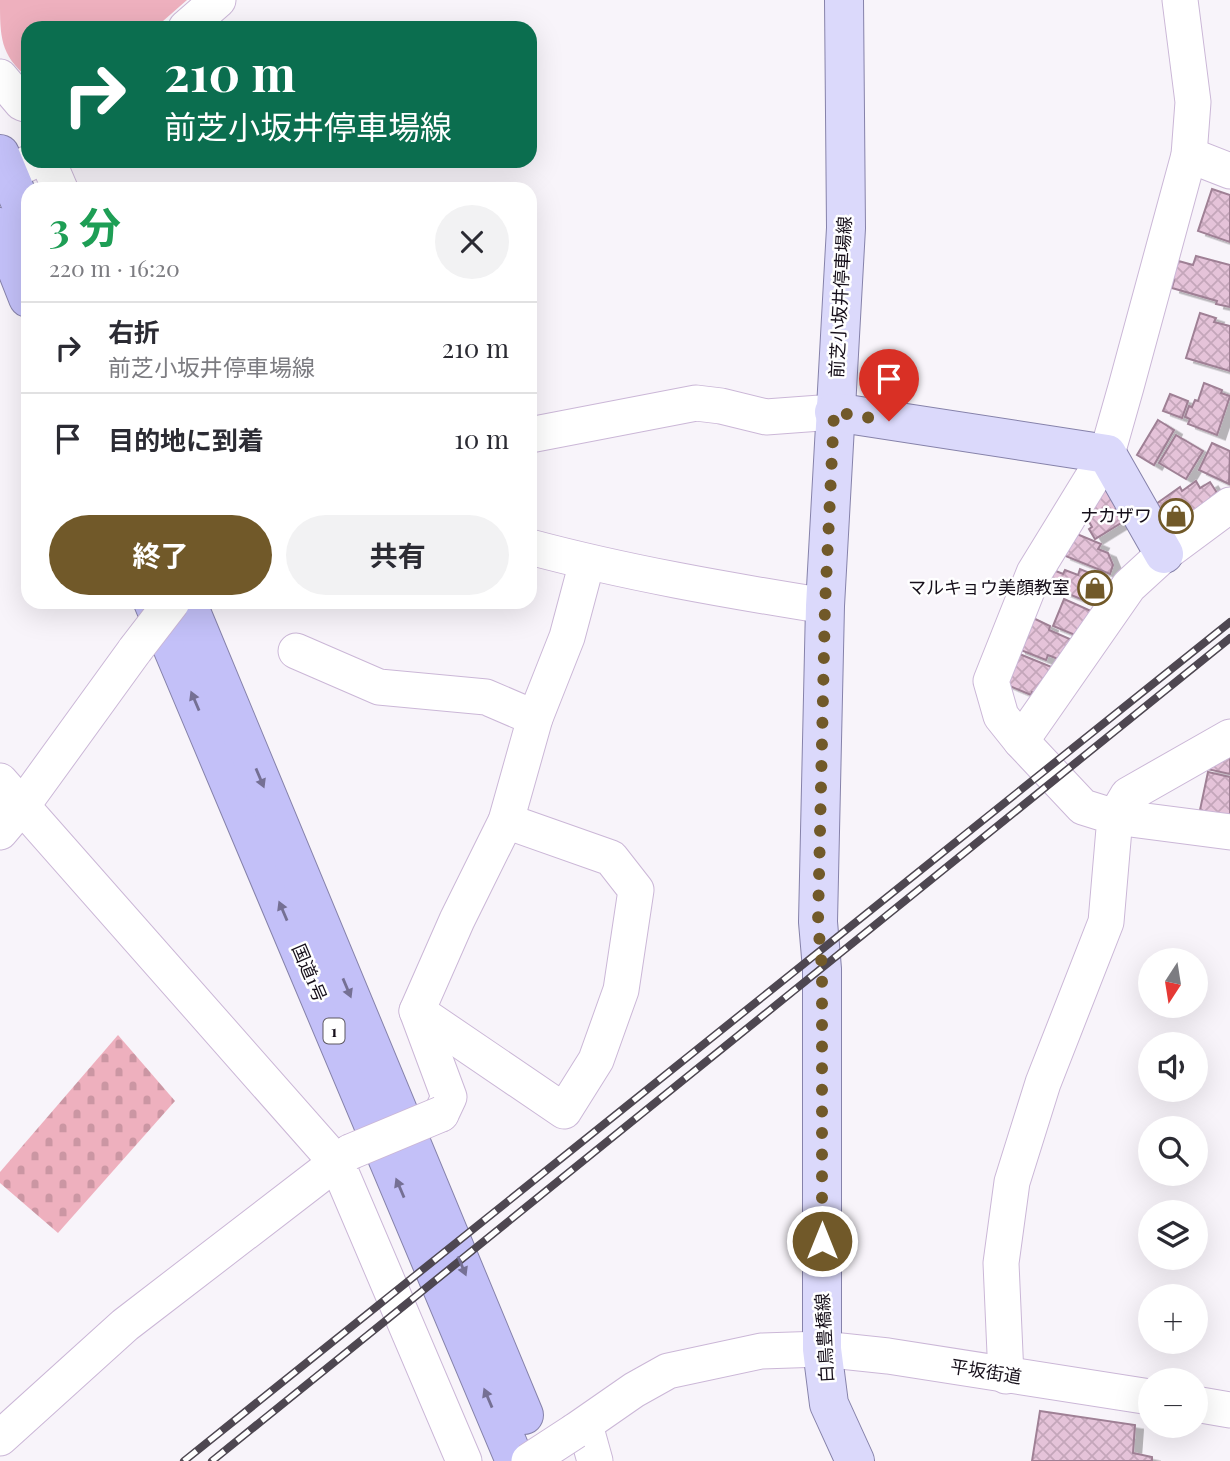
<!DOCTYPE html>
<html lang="ja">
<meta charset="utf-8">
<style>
body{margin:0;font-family:"Playfair Display","Noto Sans JP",serif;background:#f2f2f3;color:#2b2b33;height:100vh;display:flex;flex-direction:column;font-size:26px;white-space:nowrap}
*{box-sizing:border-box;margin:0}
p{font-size:23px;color:#7c7c81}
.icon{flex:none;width:38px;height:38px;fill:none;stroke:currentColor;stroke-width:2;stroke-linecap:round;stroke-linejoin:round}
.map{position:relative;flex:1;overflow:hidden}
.side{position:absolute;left:21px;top:182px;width:516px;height:427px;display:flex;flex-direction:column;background:#fff;border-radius:21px;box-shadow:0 7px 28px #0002}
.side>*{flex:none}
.hud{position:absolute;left:21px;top:21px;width:516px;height:147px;border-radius:21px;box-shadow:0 7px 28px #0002;background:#0b6e4f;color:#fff;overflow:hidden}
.needle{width:46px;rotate:192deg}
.tools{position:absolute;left:1138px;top:948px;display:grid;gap:14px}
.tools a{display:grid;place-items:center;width:70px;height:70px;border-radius:50%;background:#fff;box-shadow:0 7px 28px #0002;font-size:35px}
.pin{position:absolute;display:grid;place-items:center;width:60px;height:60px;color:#fff;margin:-72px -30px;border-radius:50% 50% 50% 0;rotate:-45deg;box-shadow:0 0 7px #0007}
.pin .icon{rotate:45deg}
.me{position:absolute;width:77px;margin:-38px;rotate:0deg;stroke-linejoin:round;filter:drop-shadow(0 0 5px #0008)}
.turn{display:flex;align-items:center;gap:24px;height:147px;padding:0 28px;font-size:32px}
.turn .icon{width:91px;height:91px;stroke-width:2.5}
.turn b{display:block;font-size:49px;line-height:60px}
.round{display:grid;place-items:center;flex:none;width:74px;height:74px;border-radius:37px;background:#f2f2f3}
.headline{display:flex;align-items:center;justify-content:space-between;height:119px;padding:0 28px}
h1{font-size:42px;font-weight:700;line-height:52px;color:#1e9e55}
.action{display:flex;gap:14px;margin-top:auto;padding:14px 28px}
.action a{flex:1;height:80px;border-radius:42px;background:#715929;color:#fff;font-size:28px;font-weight:700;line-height:80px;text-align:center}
.action a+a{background:#f2f2f3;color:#2b2b33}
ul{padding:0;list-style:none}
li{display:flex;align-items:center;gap:21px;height:91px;padding:0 28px;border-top:2px solid #e1e1e2}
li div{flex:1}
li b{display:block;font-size:26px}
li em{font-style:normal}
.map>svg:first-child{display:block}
.cemetery{fill:url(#cemetery-stones)}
.park{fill:#eeb0be}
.building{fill:url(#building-cross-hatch);stroke:#9f8095;stroke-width:2;filter:url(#shadow)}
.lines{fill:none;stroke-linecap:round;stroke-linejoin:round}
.minor-casing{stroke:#cbb7d7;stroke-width:37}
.major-casing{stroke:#8682aa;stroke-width:40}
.highway-casing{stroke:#8682aa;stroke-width:40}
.minor{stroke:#fff;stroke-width:35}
.major{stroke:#dbd9fb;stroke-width:38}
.highway{stroke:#c3c0f8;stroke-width:38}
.rail-casing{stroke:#4e4751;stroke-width:8}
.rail{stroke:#fff;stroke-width:5;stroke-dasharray:16;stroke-linecap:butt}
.minor-bridge-casing{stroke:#cbb7d7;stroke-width:37;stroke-linecap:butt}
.minor-bridge{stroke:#fff;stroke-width:35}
.oneway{fill:#757094}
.route{stroke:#715929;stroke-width:12;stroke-dasharray:0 21.6}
.labels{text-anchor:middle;stroke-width:5;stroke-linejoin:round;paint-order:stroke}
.shield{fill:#fff;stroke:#5c575f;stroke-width:2}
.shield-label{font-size:16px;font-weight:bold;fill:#160f1a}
.street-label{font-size:18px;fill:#160f1a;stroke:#fff}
.poi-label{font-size:18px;fill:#160f1a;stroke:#fff;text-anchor:end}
</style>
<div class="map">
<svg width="1230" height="1461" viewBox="0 0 1230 1461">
<defs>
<pattern id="cemetery-stones" width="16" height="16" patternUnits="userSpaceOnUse" patternTransform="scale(1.75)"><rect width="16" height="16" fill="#eeb0be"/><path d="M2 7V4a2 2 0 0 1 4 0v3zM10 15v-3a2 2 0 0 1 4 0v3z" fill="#cb96a3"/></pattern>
<pattern id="building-cross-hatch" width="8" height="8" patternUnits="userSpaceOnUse" patternTransform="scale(1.75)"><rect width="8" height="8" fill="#e5c3d9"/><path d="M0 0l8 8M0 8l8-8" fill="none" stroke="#c4a6ba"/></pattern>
<filter id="shadow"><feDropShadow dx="8" dy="4.5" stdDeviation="0" flood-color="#0004"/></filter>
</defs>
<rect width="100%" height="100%" fill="#f8f4fa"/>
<path class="cemetery" d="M118,1035L175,1101L58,1233L0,1183V1172Z"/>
<path class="park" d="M0,0H187L155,28H28V78C0,54 0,37 0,0Z"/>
<g class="building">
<path d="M1212,189L1230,195V242L1198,231Z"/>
<path d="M1196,256L1230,265V307L1216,304L1217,301L1172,288L1174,280L1170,278L1175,260L1193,265Z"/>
<path d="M1200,313L1216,318L1214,322L1230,326V371L1186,358Z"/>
<path d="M1204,383L1222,390L1221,393L1230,396L1217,435L1188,424L1190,419L1185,417L1189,406L1192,407L1195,400L1198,401Z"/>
<path d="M1170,394L1188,401L1182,418L1163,411Z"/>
<path d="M1158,420L1174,430L1154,465L1137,455Z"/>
<path d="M1176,435L1203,451L1186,479L1159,463Z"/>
<path d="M1212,443L1230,451L1229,484L1199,470Z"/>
<path d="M1196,481L1200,488L1210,482L1219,496L1171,528L1156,504L1180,487L1182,491Z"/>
<path d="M1108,489L1126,520L1095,539L1089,529L1092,527L1087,518L1095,513L1090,504L1093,498Z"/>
<path d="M1072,532L1101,544L1098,549L1108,553L1113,565L1110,574L1063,555Z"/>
<path d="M1051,569L1063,574L1065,570L1078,575L1080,569L1109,581L1098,606L1044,584Z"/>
<path d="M1064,599L1091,611L1080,637L1053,626Z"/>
<path d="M1031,617L1050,626L1049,630L1072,640L1063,661L1048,655L1046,660L1018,649Z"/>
<path d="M1017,653L1054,668L1042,696L1032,692L1031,695L1005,684Z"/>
<path d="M1230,748V774L1207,769Z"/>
<path d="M1208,772L1230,777V819L1200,810Z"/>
<path d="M1040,1411L1135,1425L1133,1453L1152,1457V1461H1032Z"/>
</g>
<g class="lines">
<g class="minor-casing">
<g id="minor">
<path d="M186,28L218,0"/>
<path d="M0,77L22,103L28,105"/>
<path d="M1189,155L1230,171"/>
<path d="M48,161L60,189"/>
<path d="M0,177L33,161"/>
<path d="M530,435L696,403L721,406L766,417L834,412"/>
<path d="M530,547C627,573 726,590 825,606"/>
<path d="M296,651L379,687L486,697L535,718"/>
<path d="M1230,737L1128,795L1115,817L1230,832"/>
<path d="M1021,741L1129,586L1164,554L1230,505"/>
<path d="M0,781L337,1163L464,1461"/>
<path d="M0,832L22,806L135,650"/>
<path d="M417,1011L564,1111L596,1060L621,990L636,890L611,858L506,821"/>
<path d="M441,1114L449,1097L417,1011L457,920L506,821L535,718L567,637L587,562"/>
<path d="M1006,1376L1001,1263L1012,1182L1043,1083L1106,922L1115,817L1083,807L1021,741L1001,716L991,681L1034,573L1107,454L1126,387L1189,155L1193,102L1180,0"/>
<path d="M1195,1404L1230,1410"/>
<path d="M585,1425L595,1461"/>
<path d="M575,1431L634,1390L668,1371L761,1351L822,1349L888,1356L1150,1397"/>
<path d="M0,1438L125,1325L350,1152"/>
</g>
</g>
<g class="major-casing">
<g id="major">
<path d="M844,0L846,228L825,606L818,922L822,969V1349L829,1404L855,1461"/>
<path d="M834,412L1107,454L1164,554"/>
</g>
</g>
<g class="highway-casing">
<g id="highway">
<path d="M0,154L28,221"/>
<path d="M0,227L28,298"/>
<path d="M153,602L515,1461"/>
<path d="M187,602L524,1415"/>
</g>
</g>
<use href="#minor" class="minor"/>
<use href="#major" class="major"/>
<use href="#highway" class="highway"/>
<g class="rail-casing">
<g id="rail">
<path d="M184,1461L1230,622"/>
<path d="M212,1461L1230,638"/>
</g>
</g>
<use href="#rail" class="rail"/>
<g class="minor-bridge-casing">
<g id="minor-bridge">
<path d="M135,650L172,602"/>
<path d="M350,1152L441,1114"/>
<path d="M529,1461L575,1431"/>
</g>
</g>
<use href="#minor-bridge" class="minor-bridge"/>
</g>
<defs><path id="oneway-solid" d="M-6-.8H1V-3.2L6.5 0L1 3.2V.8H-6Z" transform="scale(1.75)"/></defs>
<g class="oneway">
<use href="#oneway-solid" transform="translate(195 701) rotate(-113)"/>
<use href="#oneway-solid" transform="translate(260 778) rotate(67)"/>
<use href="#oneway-solid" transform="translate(283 911) rotate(-113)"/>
<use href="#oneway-solid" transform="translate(347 988) rotate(67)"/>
<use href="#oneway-solid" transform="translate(400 1188) rotate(-113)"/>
<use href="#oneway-solid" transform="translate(462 1266) rotate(67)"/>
<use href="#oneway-solid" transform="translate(488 1398) rotate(-113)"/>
</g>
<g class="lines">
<path class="route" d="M822,1241V969L818,922L825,606L834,412L889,421"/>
</g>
<defs>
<g id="shop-ring" transform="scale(1.75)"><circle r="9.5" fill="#fff" stroke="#715929" stroke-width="1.5"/><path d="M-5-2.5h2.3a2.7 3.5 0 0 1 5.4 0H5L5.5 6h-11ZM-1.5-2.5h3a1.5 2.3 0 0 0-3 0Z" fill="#715929"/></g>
</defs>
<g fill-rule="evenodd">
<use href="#shop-ring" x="1176" y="516"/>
<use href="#shop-ring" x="1095" y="588"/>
</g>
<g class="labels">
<rect class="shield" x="323.5" y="1018.5" width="21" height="25" rx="5"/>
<g class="shield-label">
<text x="334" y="1037">1</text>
</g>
<g class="street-label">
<text transform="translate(841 297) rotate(-87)" y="6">前芝小坂井停車場線</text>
<text transform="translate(309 973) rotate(67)" y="6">国道1号</text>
<text transform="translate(825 1338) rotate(-93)" y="6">白鳥豊橋線</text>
<text transform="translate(986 1372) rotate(9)" y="6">平坂街道</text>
</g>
<g class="poi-label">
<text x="1152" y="522">ナカザワ</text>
<text x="1070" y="594">マルキョウ美顔教室</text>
</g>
</g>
</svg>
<div class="tools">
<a><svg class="needle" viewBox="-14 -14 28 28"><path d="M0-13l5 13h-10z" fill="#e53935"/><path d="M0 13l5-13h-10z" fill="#7c7c81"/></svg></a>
<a><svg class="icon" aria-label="sound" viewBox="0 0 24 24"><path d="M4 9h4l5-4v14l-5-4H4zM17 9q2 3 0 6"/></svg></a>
<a><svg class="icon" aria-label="search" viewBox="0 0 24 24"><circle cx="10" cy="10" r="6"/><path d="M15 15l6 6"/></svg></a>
<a><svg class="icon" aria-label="layers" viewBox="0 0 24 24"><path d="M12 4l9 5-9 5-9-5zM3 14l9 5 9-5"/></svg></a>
<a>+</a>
<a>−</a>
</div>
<div class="pin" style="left:889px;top:421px;background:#d93025"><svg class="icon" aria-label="arrive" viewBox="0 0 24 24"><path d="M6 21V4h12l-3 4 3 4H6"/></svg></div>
<svg class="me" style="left:822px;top:1241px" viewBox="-20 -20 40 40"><circle r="17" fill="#715929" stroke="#fff" stroke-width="3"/><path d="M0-11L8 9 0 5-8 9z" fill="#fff"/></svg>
<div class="hud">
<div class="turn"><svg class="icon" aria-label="right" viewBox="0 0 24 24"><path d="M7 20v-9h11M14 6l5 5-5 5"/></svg><div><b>210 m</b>前芝小坂井停車場線</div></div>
</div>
<section class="side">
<div class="headline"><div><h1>3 分</h1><p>220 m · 16:20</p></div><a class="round"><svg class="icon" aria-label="close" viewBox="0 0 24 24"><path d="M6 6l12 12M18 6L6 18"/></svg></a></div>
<ul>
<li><svg class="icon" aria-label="right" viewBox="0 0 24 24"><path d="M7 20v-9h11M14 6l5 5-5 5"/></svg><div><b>右折</b><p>前芝小坂井停車場線</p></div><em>210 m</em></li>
<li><svg class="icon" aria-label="arrive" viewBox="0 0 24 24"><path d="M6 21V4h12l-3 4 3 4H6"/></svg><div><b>目的地に到着</b></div><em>10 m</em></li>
</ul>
<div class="action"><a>終了</a><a>共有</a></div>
</section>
</div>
